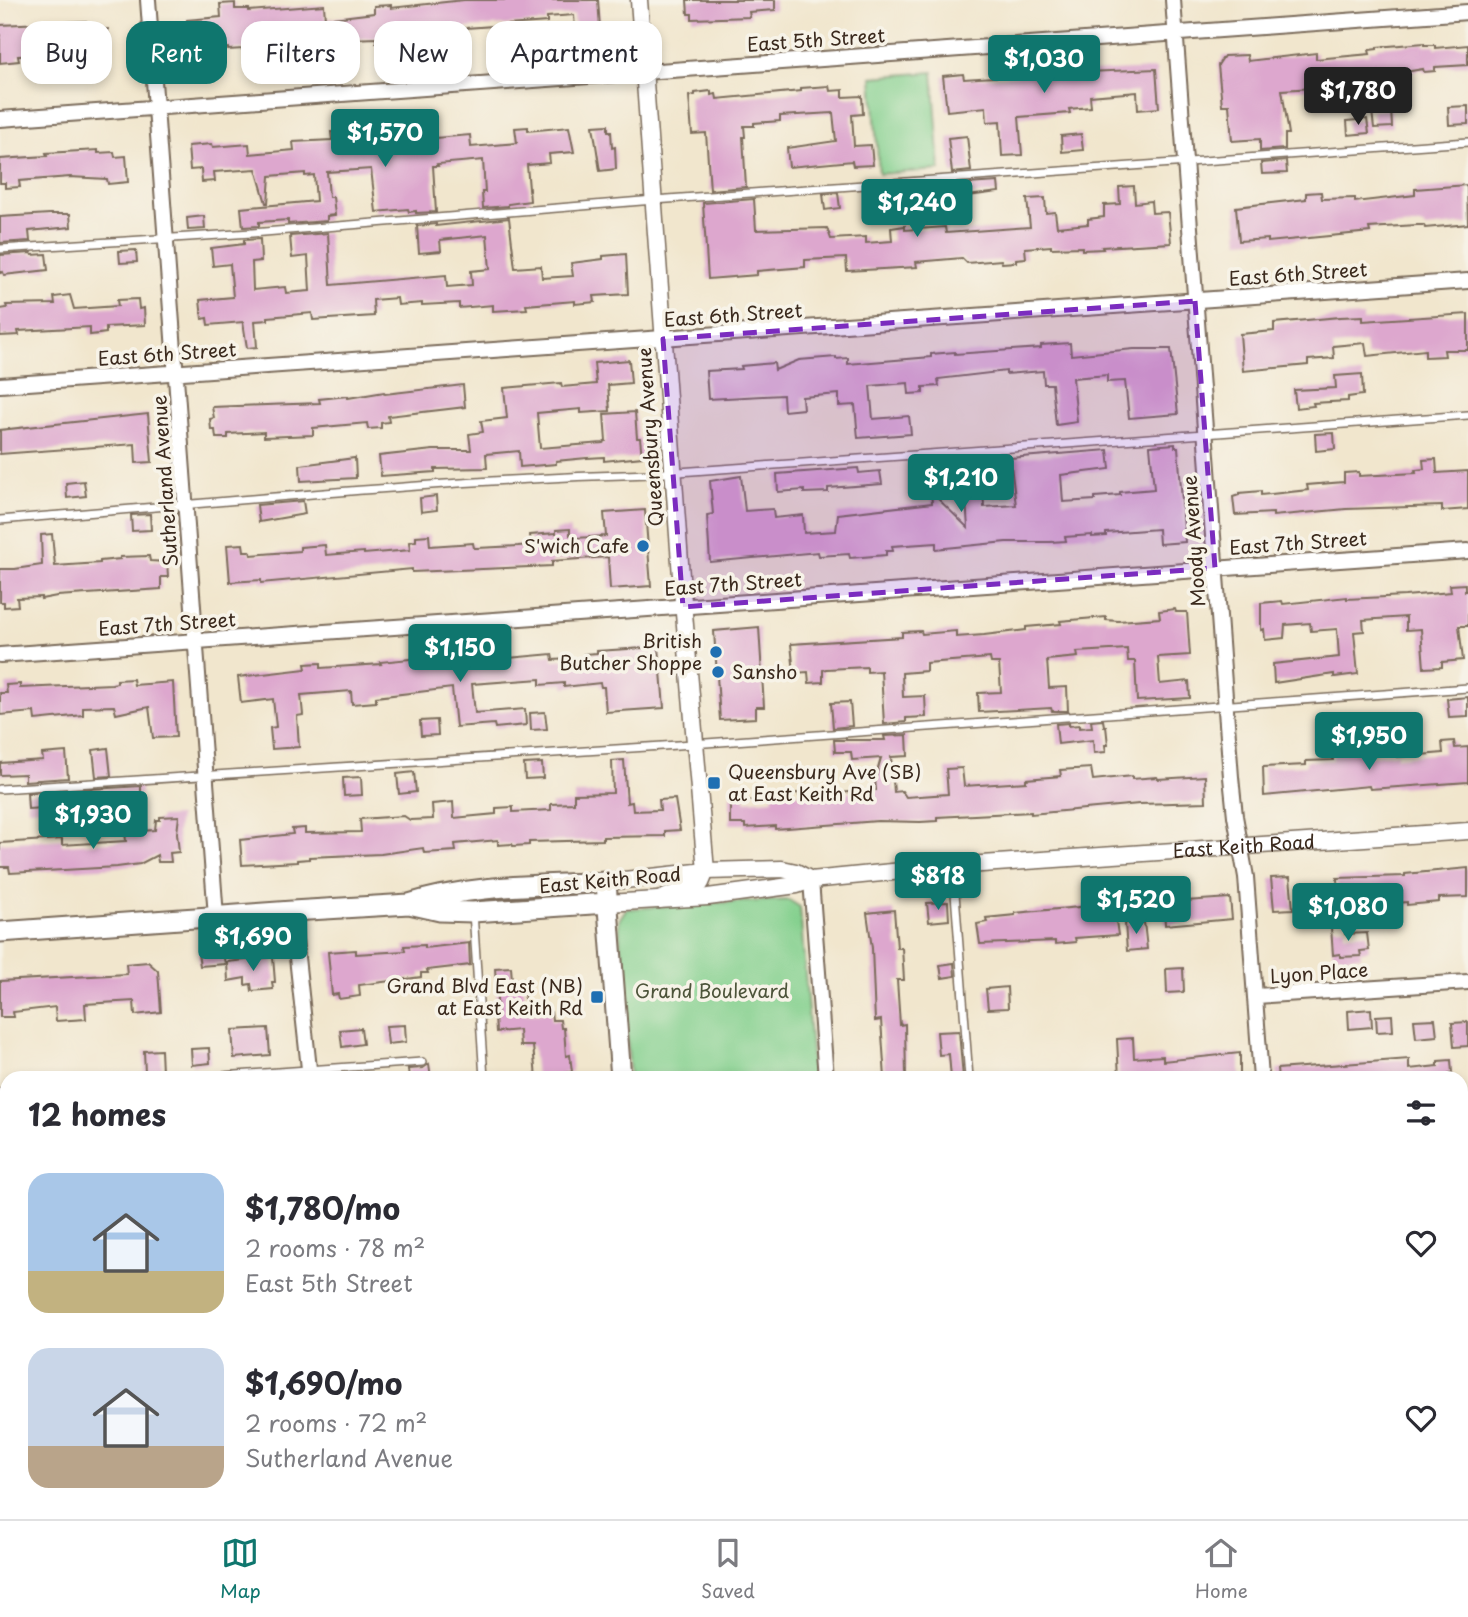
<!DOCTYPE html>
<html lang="en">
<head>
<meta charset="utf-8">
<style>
  body { margin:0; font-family:"Playpen Sans",sans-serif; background:#f2f2f3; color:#2b2b33; height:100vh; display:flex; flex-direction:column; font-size:26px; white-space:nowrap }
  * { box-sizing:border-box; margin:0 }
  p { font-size:23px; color:#7c7c81 }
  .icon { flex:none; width:38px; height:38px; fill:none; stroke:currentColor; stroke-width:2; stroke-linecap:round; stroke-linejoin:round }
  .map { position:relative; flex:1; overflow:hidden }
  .sheet { position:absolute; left:0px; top:1071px; width:1468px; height:448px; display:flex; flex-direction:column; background:#fff; border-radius:21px 21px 0 0; box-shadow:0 4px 10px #0003 }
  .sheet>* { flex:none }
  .top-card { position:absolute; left:21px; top:21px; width:700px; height:63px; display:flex; gap:14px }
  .price { position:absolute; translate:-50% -60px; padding:0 16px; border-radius:7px; background:#0f766e; color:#fff; font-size:23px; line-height:46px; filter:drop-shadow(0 2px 4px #0008) }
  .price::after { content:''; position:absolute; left:50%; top:42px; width:21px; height:16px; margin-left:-10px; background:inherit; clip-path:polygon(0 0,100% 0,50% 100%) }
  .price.active { background:#222; color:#fff }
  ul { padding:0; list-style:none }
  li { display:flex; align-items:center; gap:21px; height:175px; padding:0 28px }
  li span { display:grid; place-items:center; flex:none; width:196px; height:140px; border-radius:21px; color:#555 }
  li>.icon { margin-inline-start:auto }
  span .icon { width:84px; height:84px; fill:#fffc; stroke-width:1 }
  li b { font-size:30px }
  h2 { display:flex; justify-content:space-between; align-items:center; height:84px; padding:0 28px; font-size:30px }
  .tag { padding:0 24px; border-radius:21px; background:#fff; box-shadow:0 4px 10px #0003; font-size:24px; line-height:63px }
  .tag.active { background:#0f766e; color:#fff }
  .menu { display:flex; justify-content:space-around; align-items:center; height:98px; border-top:2px solid #e1e1e2; background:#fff; font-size:19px; color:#7c7c81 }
  .menu a { display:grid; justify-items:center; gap:4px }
  .menu .active { color:#0f766e }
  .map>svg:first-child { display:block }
</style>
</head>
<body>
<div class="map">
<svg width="1468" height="1519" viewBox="0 0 1468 1519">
  <rect width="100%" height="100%" fill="#f7f3e8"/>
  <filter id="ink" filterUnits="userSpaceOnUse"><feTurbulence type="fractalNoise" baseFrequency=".0143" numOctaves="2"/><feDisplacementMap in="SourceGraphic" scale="14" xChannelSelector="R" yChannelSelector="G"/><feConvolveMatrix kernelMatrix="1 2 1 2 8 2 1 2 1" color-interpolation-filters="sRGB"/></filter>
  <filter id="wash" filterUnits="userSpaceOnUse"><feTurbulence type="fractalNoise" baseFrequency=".00686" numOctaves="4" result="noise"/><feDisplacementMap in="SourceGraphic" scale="28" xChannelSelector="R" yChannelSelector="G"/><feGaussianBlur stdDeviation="1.57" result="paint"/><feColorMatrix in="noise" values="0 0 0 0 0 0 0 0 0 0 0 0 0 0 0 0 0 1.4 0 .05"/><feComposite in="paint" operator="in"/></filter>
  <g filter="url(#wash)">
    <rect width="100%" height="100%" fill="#f1e6cd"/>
    <path fill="#84d08e" stroke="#607d56" stroke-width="2" d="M933,72L940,170L879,174L872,77Z
      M789,900L800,907L813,1078H630L619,925V920L626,909L711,903Z
      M661,1512H846L847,1519H662Z"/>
    <g id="blocks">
      <path fill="#dda7ce" d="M464,0H598L600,28L575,30L574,15L547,17V22L466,28V31H454L453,27L392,32L393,42L376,43V38L351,39V41L312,44V47L259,52V48L228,50V48L188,50V47H183L182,32H187V20L221,17L220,4L235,3V9H249V11L324,5L325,19L374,13V6L391,5V8Z
        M687,0H775V10L749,12L750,17L692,19V14H688Z
        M86,21L87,31L108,29L110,56L97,57L96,49L47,52V55L18,56L19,61L0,63V25Z
        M1424,43V45H1435V48L1468,45V65L1435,67V71L1424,72L1423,69L1399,73L1400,90L1384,91V85L1339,88L1338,80L1313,83V88L1282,90L1289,134H1285V149L1260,151V139L1232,141L1229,105H1222L1218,65L1224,56L1247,55L1248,61L1316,53V59L1370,54L1369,50L1377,49V47Z
        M1087,67L1088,72L1156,69L1159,108L1138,110L1137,92L1090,96L1091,107L1069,109L1070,113L1019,117L1022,155L1002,156L1000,121L987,122L986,107L947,111L943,76L963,74L964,79L1024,75V73Z
        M829,86L830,91L843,90V97L862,96L863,114L852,115L854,146L871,145L873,165L853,166L852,161L789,167L787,148L836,141L833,113L780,116V121L754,123V126H744L745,137H743L746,187L710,190L706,133L692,134L689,96L695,95V93L711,91V95L716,94L717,99L801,91V88Z
        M1468,106V124L1449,125L1448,107Z
        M1391,109L1392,127L1374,128L1372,111Z
        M1367,119L1369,133L1348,135L1347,121Z
        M608,125V131H611L612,148L615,147L616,169L600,171L593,126Z
        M528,127V131L569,127L574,152L549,154L550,163L527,165L530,201L508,204V206L483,208L482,192H485L483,160L437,164L438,166H433L436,212L416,213V211L409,212L408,209L376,212L371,169L327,172L329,197H333L335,215L327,216V221L288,224V220L259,222V226L243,227L241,208L316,201L314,175L305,176V173L270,176L268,203H266L256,169L214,172L215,181L202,182L201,169L190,170L188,146L212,144L213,147L249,144L250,154L294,150L293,142L332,140L331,132L359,131L373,138L436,134V138L470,135L471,147L517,143L515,128Z
        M1081,134L1083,150L1062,152L1061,136Z
        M967,136L971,171L952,173L948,138Z
        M98,150V153L114,152L115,157L126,156L128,182L108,184L107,179L70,177L19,181L20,187L5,188V183H0V159L47,156L46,153Z
        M1286,161L1287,173L1262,174L1261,163Z
        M998,182L999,192L952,198L951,185Z
        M1467,185L1468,224L1425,228L1424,225H1417L1369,228L1370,232L1268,242V239L1239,241L1236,207L1306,199V193L1321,192L1322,199L1355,198V202L1415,195V189Z
        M1134,186L1135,203L1151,201L1152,213L1168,212L1171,243L1102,247L1103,249L1082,250V247L1051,248V246L1025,248L1026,258L1016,259V262L1002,263L1001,260L967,263L962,258L916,262L917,267L847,271L846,258L805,260V267L757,271V275L708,279L703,203L754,199L756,230L827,228L831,239L866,237V243L892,241L891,228L905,226V230L945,227L946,233L1030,227L1027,199L1045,198L1046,213L1055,212L1057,227L1088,224V219L1104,217V205L1120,204L1119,187Z
        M838,193L840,208L825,210L823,194Z
        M50,214H70L71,227L29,231L30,241L0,243V217Z
        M204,216L205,229L188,230L187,218Z
        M509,218L515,268L541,266L542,278L573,276L571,263L603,259V256L626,254L628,294L594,296L595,302L575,304V301L526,305L527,309L493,311V305L459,308V303L422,305V303L398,305L397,298L373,300L374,316L313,320L312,313L268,317V320L255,321L257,347L247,348L243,322L208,325L207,318L202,319L200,300L233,297L230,264L213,266L211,248L244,244V240L260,239L261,261L252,262L253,290L285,287L286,293L310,291L308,256L292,258L290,236L328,233L331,285L446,275L447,287L472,285L471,271L490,269L487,235L440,240L441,251L419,253L417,226L436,224V226Z
        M136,250L137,262L120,263L119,251Z
        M31,253L32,255L46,254L48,270L4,275L3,272L0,273V255Z
        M70,295L74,309L118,306L117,300L138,299L139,309L144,308L145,325L106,327V333L90,335V327L18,331L19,335L0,336V309L7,308L6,305L55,304L54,297Z
        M1468,314V350H1444L1445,356L1425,357V350L1367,356L1365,343L1333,346L1334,358L1308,360V365L1243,371L1240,334L1274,331V323L1340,317L1363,316V321Z
        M1070,343L1071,355L1134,349H1171L1178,414L1129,418L1125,381L1107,382V375L1073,378L1077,422L1056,425L1052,384H1044L1043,371L1006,374V371L938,379L939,386L923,387V393L909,394L908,383L870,386L873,419L909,416L911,434L858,438L855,405L839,406V394L802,397L803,409L784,411L783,395L708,399L706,371L742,369L741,366L774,363L775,370L799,360L836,357V359L848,358V364L931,357V354L955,352V354L1041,348V345Z
        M629,360L631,383L608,385L610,411L581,413V409L537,413L540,448L603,443L606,441L604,414L635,412L637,438H640L642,457L604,461V457L587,458L556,461V464L520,467L519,451L486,454L487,468L435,469V472L381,476L379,456L433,450H471L469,434L483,432L481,421L507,418L504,388L561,383L562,387L596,384L594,363Z
        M1362,374L1363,395L1348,397V401L1313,403L1314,406L1296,408L1294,390L1336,388L1335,376Z
        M463,385L465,407L388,416L389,422L381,423V428L368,429L367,423L313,428V435L264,437V432L228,434V438H216L215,430H211L210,419L214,418L212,407L320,403L319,399L348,396V398L384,392L385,394Z
        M148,414L152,462L136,463L135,444L0,454V430Z
        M1334,433L1335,449L1316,451L1315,434Z
        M1175,444V447H1178L1185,542L1159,544L1158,529L1106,533V536L1092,537V535L1065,537L1066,541L1050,542H1006L936,549V543L892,546L893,551H886V555L850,558L849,554L819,556L818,552L710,562L707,515L713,514L710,481L741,476L745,511L773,509L774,518L803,515L804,533L836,531L838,514L932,503L931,492L968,528L964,471L982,470L984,507L1016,505L1010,458L1108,450L1110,469L1061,475L1063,502L1095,500V497L1120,495V492L1154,489L1150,446Z
        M355,458L356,478L301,481L300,465Z
        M1436,459L1437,473L1468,471V509L1442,511V506L1346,509L1273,516V513L1235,515L1233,497L1239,495V493L1261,491V495L1308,490L1307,485L1344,482V473L1359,472V476L1416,473L1415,470L1424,469L1423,460Z
        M858,468L859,473L880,471L882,484L828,488V492L804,493V490L778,492L777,474Z
        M84,481L86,496L67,498L66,483Z
        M436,496L437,510L421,512L420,498Z
        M303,501L305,514L259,522L257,505Z
        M645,510L651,586L610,589L608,557L552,561V566L412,572V569L261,583V580L230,582L227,545L243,544L244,551H250L251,555L300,551V547L325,545L326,555L364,552V554L410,550L409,542L416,541V536L429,535L430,546L473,543L474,548H477L518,546L531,545L530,535L556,533V530L570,529V535H575L576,538L606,536L604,513Z
        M150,514L151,530L132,531L131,515Z
        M52,534L55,566L100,563V561L120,559V557L149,556L150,561L167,562L168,577H161V589L57,596L41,599V597L17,598L18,606L4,607V602H0V569H15L42,565L41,535Z
        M1465,584V591H1468V626H1459L1463,660L1442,662V667L1424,668L1421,629L1406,630V617L1363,620L1364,631L1354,632L1358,674L1334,677V674L1274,683L1273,664L1339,657L1337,629L1311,631L1310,623L1285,625L1284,638L1265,640L1264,629L1261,630V603L1282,601L1283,604L1347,597V599L1405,596L1451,592L1450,585Z
        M1175,609L1176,612H1187L1190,655L1158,657L1160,684L1189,681L1190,698L1137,701L1135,661H1128L1127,649L1077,652L1078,657L1047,660L1049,688L1067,687L1068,711H1052L1051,708L979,712L978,693L1001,692L999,663H991L990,658L926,663V671L902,673L903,697L925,696L926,717L906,718V722L884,724L881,671L867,672V667L826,669L823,670V682L809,683L808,672L794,673L791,644L902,637V632L921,631L922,634L956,631V637L984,635L1026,630V627L1061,624L1060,621L1106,617V620L1118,621L1160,618L1159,611Z
        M759,627L764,707H756V718L720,720L714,631Z
        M659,647L664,708L606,712L604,687H601L600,683L564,687V683L540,685V679L472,684L475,713L525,709L526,725L495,728L494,724L456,727L452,688L376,697V702L352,704L351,691L301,695L303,715L297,716L299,747L272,749L270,728L276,727L273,699L241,703L238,677L306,669L305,664L321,663V668L381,664L380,662L450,655L449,652L476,650V661L552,654L553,660L585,658L584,654L597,653V651Z
        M133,679L134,685L173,682L176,737L153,738L149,707L116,714L114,706L83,707V715L35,720L34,712L0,715V693H7L6,685L20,684V688L112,684L117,683V680Z
        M1468,697V716L1449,717L1447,699Z
        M850,702L852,726L833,728L831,703Z
        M545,712L547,729L531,730L530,713Z
        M437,720L438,735L421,736L420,721Z
        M1103,720L1104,726H1106L1108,745H1105L1106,752L1094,753L1093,740L1058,744L1056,724L1069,723V726L1079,725V728L1092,727L1091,721Z
        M907,735L908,756L891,757L894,792L902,791L906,797L948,794L946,769L962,768L964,786L1026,782V779L1061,776L1060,770L1091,768L1093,780L1132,776V779L1157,777L1158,779L1205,776L1206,802L1139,804L1031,814V812L937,817V821L920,822L878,821L775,829V826L745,828V824H730V795L745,794V801L773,799L772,794L799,793V796L876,790L875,779L881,758L852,760L851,752H835L834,740H885L884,736Z
        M1454,741L1455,748L1468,747V782L1370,789L1369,786L1264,796L1263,767L1306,765V761L1333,760V753L1362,750L1363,757L1397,753V757L1443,753L1442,742Z
        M108,748L111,776L96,777L93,750Z
        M66,752L68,778L25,781V774L0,775V763L43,760L42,754Z
        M624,760L627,803L632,802L633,811L660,810L659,800L675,799L680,830L665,831V836L603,837V840L529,842V845L513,846L512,844L498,845V840L455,844L456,851L424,853L423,848L381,854L309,857V859L297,860V862L242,865L240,840L293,834L292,829L305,828V833L361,832L360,819L404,816L410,820L433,819L432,804L453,802L454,818L496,814V808L513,807V812L551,810V804L574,803V794L613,793L612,761Z
        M542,763L543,778L525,779L524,764Z
        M414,772L416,792L399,794L397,774Z
        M361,777L362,795L344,796L343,778Z
        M141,786V794L111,797V803L77,805L78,810L59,812V807L28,809L27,793Z
        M179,816L177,833L179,852L170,853L171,862H158L157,855L140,864L117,867L10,873L9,867H0V843L62,839V845L126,841L125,832L155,830L156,820H160V817Z
        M1468,868V897L1439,898V902L1407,905V902L1339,908L1337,878L1405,876V874Z
        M1290,877L1293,909L1274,910L1271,878Z
        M1185,886L1186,901L1230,898L1232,919L1165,925L1163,887Z
        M1113,900L1118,935L1075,938L1076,942L1055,944V941L980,944L977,924L987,922L986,918L1015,915V913L1101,905V901Z
        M948,902L949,920L929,922L927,903Z
        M894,910L897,948H902L904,980H897L900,1025L905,1024L906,1078H885L881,1020L875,1021L872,948L867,913Z
        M1144,922L1147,949L1127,951L1125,923Z
        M1331,927H1345V934L1367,933L1369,950L1360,951L1361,956L1340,957V954L1333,955Z
        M469,943L470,965L427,970L428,973H421V977L359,985L360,996L339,999L338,994L332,995L328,952L356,950V954L405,951L404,946L425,945V948Z
        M203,952H223L225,964L200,966L198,953Z
        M273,957L275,982H272L273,989L252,991L251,984L245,985V978L228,981L227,962Z
        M148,962L158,971L161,1012L135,1015L134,1001L85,1004L86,1019L56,1021L55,1007L13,1012L14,1017H0V981L127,974L126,964Z
        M954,963L955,976L942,978L940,965Z
        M511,967L512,980L523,979L526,1014L551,1012L552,1020H560L561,1028H564L566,1056L570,1055L572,1072L562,1073L563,1075L536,1078L533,1046H520L519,1030L496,1032L495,1016H498L495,968Z
        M1183,968L1184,992L1167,993L1166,969Z
        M1007,987L1008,1008L988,1009L986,989Z
        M1371,1009L1372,1027L1349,1029L1348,1011Z
        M1392,1015L1393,1031L1377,1032L1376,1016Z
        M1435,1019L1437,1036L1416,1038L1414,1020Z
        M1468,1022V1046L1454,1047L1452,1023Z
        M405,1025L406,1042L388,1044L386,1026Z
        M268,1028L270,1055L234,1058L232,1030Z
        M361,1028L363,1044L342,1047L340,1030Z
        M959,1031L963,1078H951L949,1054L939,1055L937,1032Z
        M1133,1038L1134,1058L1163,1056V1061L1240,1053V1078H1119L1117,1039Z
        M209,1048L210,1063L192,1065L191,1049Z
        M161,1050L162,1072L145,1073L144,1051Z
        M1409,1059V1069L1438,1066V1061L1451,1060L1452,1073H1449L1450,1078H1278L1277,1069Z
        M429,1064L431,1078H409L408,1069L423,1068Z"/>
    </g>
  </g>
  <g filter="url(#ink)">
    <use href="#blocks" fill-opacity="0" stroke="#7b6c5b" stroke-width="2"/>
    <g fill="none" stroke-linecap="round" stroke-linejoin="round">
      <defs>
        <path id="service" d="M0,249L252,233L654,200L1468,142
          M0,520C217,503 433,480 651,474L1468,415
          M0,789L678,745L1468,688
          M953,867L969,1078
          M473,912L484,1078
          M194,1078L422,1062
          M0,1092H7
          M0,1369H7
          M515,1512L516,1519
          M999,1512V1519"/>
        <path id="minor" d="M148,0L216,917
          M1173,0L1231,777L1235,816L1246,877L1261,1078
          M0,119L1468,12
          M0,385L1468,281
          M0,655L1468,551
          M811,880L826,1078
          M292,911L310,1078
          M1256,996L1468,982
          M1461,1131L1468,1130
          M0,1229H7
          M1461,1412L1468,1411
          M341,1512V1519
          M855,1512L856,1519
          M1292,1512L1293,1519
          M0,1515L42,1512"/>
        <g id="tertiary">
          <path d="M639,0L682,590L706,871L701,883L659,900"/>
          <path d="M606,882L706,871L782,869L796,872L811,880"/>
          <path id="s1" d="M607,903L708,897L797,885L811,880L953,866L1468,831"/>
        </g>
        <path id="secondary" d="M409,904C471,884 541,886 606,882L621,1078
          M0,932L292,911L409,904L440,911L473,912L607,903
          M651,1512V1519"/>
      </defs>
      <use href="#service" stroke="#7b6c5b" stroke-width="10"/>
      <use href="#minor" stroke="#7b6c5b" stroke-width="18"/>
      <use href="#tertiary" stroke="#7b6c5b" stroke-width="19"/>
      <use href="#secondary" stroke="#7b6c5b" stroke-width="23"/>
      <use href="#service" stroke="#fff" stroke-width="7"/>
      <use href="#minor" stroke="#fff" stroke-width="14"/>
      <use href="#tertiary" stroke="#fff" stroke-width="16"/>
      <use href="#secondary" stroke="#fff" stroke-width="19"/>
    </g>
  </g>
  <path fill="#7b2cbf" fill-opacity="0.2" stroke="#7b2cbf" stroke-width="5" stroke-dasharray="14 9" stroke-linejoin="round" d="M1195,301L1215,568L683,607L663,339Z"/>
  <g fill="#1f6fb2" stroke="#f7f3e8" stroke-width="2.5">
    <circle cx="643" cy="546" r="7"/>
    <circle cx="716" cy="652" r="7"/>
    <circle cx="718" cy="672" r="7"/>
    <rect x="707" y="776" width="14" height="14" rx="3.5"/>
    <rect x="590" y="990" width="14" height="14" rx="3.5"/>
  </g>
  <g text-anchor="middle" stroke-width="7" stroke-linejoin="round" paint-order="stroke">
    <g font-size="19" fill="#3b2a1e" stroke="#f7f3e8">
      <text transform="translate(816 40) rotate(-4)" y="7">East 5th Street</text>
      <text transform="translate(1298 274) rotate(-4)" y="7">East 6th Street</text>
      <text transform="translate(733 315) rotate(-4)" y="7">East 6th Street</text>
      <text transform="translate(167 354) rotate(-4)" y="7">East 6th Street</text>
      <text transform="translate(650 437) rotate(-94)" y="7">Queensbury Avenue</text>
      <text transform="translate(165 481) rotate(-94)" y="7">Sutherland Avenue</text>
      <text transform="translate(1194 541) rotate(-94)" y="7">Moody Avenue</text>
      <text transform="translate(1298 543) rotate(-4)" y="7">East 7th Street</text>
      <text transform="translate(733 584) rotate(-4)" y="7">East 7th Street</text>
      <text transform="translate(167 624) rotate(-4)" y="7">East 7th Street</text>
      <text dy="7" stroke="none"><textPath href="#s1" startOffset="640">East Keith Road</textPath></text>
      <text transform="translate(610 880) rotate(-5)" y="7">East Keith Road</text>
      <text transform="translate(1319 973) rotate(-4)" y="7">Lyon Place</text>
    </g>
    <g font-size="19" fill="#3b2a1e" stroke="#f7f3e8" text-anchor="end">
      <text x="629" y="553">S'wich Cafe</text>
      <text x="702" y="648">British<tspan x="702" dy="22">Butcher Shoppe</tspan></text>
      <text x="732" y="679" text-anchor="start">Sansho</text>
      <text x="728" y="779" text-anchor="start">Queensbury Ave (SB)<tspan x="728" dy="22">at East Keith Rd</tspan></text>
      <text x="583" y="993">Grand Blvd East (NB)<tspan x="583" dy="22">at East Keith Rd</tspan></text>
    </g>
    <g font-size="19" fill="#4d543a" stroke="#f7f3e8">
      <text x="712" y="998">Grand Boulevard</text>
    </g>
  </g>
</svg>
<b class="price" style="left:1044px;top:95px">$1,030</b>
<b class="price active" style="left:1358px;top:127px">$1,780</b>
<b class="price" style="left:385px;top:169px">$1,570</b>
<b class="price" style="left:917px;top:239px">$1,240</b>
<b class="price" style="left:961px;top:514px">$1,210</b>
<b class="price" style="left:460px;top:684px">$1,150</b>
<b class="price" style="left:1369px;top:772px">$1,950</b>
<b class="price" style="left:93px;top:851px">$1,930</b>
<b class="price" style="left:938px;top:912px">$818</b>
<b class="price" style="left:1136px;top:936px">$1,520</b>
<b class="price" style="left:1348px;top:943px">$1,080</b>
<b class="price" style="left:253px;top:973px">$1,690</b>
<div class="top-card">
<a class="tag">Buy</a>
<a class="tag active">Rent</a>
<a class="tag">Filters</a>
<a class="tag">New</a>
<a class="tag">Apartment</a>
</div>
<section class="sheet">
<h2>12 homes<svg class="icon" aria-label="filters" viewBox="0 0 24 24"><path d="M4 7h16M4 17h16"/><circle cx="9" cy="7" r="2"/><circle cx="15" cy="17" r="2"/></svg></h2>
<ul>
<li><span style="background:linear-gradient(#a9c7e8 70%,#c2b280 0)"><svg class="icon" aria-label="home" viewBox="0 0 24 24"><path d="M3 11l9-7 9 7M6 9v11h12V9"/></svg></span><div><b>$1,780/mo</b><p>2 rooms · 78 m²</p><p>East 5th Street</p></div><svg class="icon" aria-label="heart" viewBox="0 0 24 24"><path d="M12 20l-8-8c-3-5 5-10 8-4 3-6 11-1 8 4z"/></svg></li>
<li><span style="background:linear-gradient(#c9d6e8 70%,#b9a48a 0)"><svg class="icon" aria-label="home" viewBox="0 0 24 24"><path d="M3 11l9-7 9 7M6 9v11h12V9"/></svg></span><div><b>$1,690/mo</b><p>2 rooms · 72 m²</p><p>Sutherland Avenue</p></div><svg class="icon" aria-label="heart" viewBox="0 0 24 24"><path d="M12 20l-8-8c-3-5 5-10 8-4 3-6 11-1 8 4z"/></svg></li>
</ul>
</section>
</div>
<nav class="menu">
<a class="active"><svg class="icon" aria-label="map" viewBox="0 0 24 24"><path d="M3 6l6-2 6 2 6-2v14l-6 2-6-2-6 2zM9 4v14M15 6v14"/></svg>Map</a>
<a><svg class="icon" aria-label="saved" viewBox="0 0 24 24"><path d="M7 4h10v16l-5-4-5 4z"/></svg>Saved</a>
<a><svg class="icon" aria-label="home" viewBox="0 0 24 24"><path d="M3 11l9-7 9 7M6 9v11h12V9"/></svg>Home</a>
</nav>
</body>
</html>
